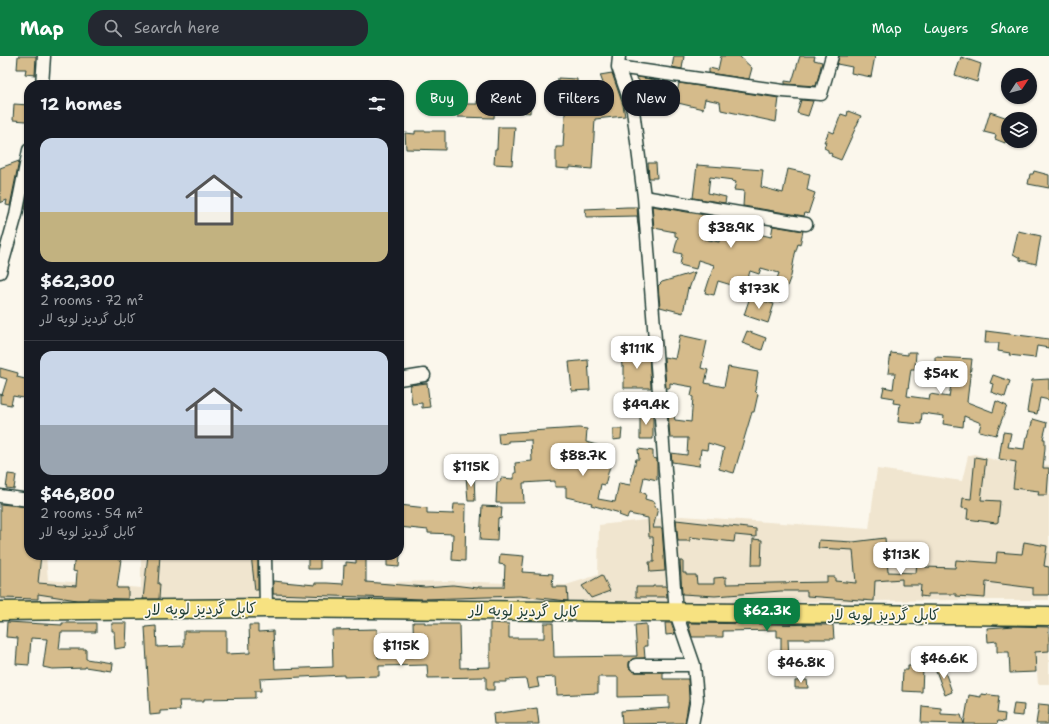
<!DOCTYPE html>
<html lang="en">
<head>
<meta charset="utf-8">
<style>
  body { margin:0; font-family:"Shantell Sans","Playpen Sans Arabic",sans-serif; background:#242831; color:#f1f3f6; height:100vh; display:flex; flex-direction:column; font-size:15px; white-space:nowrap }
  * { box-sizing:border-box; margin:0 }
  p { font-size:13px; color:#9ea1a6 }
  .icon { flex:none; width:22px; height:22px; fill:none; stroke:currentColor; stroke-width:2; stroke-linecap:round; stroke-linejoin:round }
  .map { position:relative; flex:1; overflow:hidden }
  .sheet { position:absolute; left:24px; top:24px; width:380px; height:480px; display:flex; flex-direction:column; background:#171b24; border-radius:16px; box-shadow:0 1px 3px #0004 }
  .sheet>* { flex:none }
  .banner { position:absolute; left:416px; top:24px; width:380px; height:36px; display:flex; gap:8px }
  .needle { width:26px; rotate:54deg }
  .tools { position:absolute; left:1001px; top:12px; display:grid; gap:8px }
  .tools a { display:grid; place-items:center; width:36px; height:36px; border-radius:50%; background:#171b24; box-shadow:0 1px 3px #0004; font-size:20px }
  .price { position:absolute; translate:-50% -34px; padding:0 9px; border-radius:8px; background:#fff; color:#222; font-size:13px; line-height:26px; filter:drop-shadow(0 1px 2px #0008) }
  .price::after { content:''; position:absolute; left:50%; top:24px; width:12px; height:9px; margin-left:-6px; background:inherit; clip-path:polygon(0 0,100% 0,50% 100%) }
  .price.current { background:#0b8043; color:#fff }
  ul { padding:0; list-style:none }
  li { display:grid; align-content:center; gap:8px; height:212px; padding:0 16px }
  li+li { border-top:1px solid #363941 }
  li span { display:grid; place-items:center; height:124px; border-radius:12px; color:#555 }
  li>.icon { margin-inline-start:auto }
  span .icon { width:72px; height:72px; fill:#fffc; stroke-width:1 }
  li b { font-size:17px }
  h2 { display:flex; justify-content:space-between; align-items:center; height:48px; padding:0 16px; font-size:17px }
  .chip { padding:0 14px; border-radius:16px; background:#171b24; box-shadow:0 1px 3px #0004; font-size:14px; line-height:36px }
  .chip.current { background:#0b8043; color:#fff }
  header { display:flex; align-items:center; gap:24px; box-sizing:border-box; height:56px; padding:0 20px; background:#0b8043; color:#fff }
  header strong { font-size:19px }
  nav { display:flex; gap:22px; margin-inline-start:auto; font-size:14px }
  .search { width:280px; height:36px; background:#242831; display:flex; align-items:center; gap:10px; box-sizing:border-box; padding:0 14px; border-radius:16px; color:#9ea1a6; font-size:15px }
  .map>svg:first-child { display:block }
</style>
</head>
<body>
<header>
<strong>Map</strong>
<div class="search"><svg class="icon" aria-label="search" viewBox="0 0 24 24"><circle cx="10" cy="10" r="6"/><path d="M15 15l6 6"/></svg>Search here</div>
<nav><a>Map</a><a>Layers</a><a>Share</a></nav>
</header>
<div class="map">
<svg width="1049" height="668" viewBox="0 0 1049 668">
  <rect width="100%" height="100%" fill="#fbf7ec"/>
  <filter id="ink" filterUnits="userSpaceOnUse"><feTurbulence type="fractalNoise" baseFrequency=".025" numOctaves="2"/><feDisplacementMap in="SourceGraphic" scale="8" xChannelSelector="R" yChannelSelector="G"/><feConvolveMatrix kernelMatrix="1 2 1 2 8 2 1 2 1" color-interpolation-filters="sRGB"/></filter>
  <g filter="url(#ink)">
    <path fill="#f0e5cf" d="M974,398L998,405L1049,409V544H955L720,547L250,548L0,554V473L29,499H46L48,524L141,532V499H266L269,528L449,525L566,529L598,519L599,469L682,460L869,473L877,413L962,425L968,400Z
      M1033,568L1049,569V628H1038Z"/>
    <path fill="#d5bb8b" stroke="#1f3d34" d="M18,0H36L35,19L25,18L26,13H17Z
      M674,0H684L682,13L672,11Z
      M721,0H739L752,12L749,23L709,17V12L718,14Z
      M800,0H815L814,4L822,6L816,30L785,28V25L792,26Z
      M839,0H875L871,21L851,17L852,11L837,8Z
      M961,1L981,8L977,26L955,19Z
      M612,17L623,49L625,60L595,63L592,113L570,111V113L556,112V91H563L566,42L557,41L558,22L577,23V27L585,28L583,51L606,50L605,45L608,44L606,35L600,19Z
      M638,21L655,24L651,50H640L637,35L639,24L637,23Z
      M679,27L779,42L776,66L721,54L720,46L705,43L703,53L678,47V45H675Z
      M523,36H531L530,57L518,56V50L511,49L512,39L523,40Z
      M477,44H495L494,62L458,61L459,48H477Z
      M801,44L813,45L808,60L797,57Z
      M14,48L29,49V57L26,65L13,64Z
      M848,55L861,60L841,104L831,100L832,98L828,96V94L824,92L826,86H824L829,75L834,77L841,58L847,60Z
      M990,56L1008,62V76L1005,87L995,83L996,79L984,76Z
      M498,71H515L512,109L494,108L495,93H497Z
      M415,75H445V94L406,93L405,77L415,78Z
      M19,105L10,150L6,149L7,144L0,147V112Z
      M648,107H656L657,122H649Z
      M697,109L763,114L761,131L783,137L788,113L810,118L807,134L815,137L808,158L805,157L804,160L743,150L744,135L734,134L736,126L732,125L733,124L710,121L708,137L726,141L725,147L693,142Z
      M1034,115L1049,119V132L1028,128L1030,118H1033Z
      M29,132V146L27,154L25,153Z
      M652,150L722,162V163L708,161L704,182V183L719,186L724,162L733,163L731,171L771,181L773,170L803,175L800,189L798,188L795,198L791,220L781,246L770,242L779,217L761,212L759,218L750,215L745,233L718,225L714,239L705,237L714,209L698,204L696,213L680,209L682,198L674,196L678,181L675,180V176L654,172Z
      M627,151H637L639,177L637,160L586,161L585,153Z
      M1018,175L1041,180L1036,208L1020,204V202L1013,198Z
      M695,216L689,233L688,232L683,257L660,251L658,230L662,226Z
      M750,241L774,248L768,267L744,259Z
      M747,275L766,282L762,294L742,287Z
      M986,275L1049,283V292L1037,290L1035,302L1009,299L1010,297L998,295L999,287H985Z
      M680,279L707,285L701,312L708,314L705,327L724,331L728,311L758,316L755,335L758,338L754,356H752L734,417L719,413L724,392L708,387L707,394L701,393L699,410L672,406L671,397L687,399L688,382H670L668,357H673L675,364L691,366L693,341L691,340L693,331L670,327V332H666L664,301L675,303Z
      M645,296L649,298L651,332H624V311H622L621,298Z
      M908,296H916L915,313H911L907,340L929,343L930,338L949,341L953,316H943V311L935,310V301L972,303L967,346L993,356L996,345L1007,350L996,379L979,375L981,367L964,360L963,371L943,368L944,360L922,357L921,368L898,366L900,348L893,347L894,342L882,340L884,331L893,333L895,317H888L891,297L908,299Z
      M588,304L590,334L572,335L569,306Z
      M0,312L18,317L17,321L29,324V343L13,340L11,349L0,347V338L2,339L7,323L0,321Z
      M993,319L1010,325L1005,341L991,336L993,328L990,327Z
      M1049,323V344L1040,342L1037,358L1027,356L1032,324Z
      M427,327L430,351L422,352V347L412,348L410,329Z
      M640,358H653V383H640Z
      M1033,363L1047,367L1043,383H1045V392L1043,412H1049L1047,439H1038L1039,435L1013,432L1016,406L999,403L1003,376L1011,377L1008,391L1024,393L1026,381H1028Z
      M579,372L587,373L586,386L614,394L605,429L601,428L598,443L615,446L619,427L630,429L636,403H639L638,393L653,395V402L657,403V424L644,421L641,436L646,438L645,443L655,446L654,451L658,452L653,472H662L665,515L650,516L649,506H654L653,481H649L648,462L629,458L627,462L619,459L620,457L591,449L592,447L566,441V431H555V425L523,427L524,447H496L497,426H500L501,422L514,423V417H516L515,407L532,405L531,384L508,385V387L499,388L498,377Z
      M613,373H622L621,383L613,384Z
      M975,401L986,403L981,444L1000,445L998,466L996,467L967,463L968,453L962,452L963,442L971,443Z
      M8,418L16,419L14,433L6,432Z
      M466,419H474L475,445H468Z
      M0,448L29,451V499H41L38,527L76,530L77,516L73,515L75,499H94L121,503L117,532H128V543L88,542V544H77L38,538V543L0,542Z
      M454,448H466L465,505L452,504L453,478L428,477V474L399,471V449L427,452V457L453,458Z
      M482,450L502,451L501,463L498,462L497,485L480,484Z
      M676,464L756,473V481L735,479L734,486L690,481V485H678Z
      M885,482L888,516L916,517L917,505H925V511L955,512L956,504L996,507L997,496L1022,498L1024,486L1047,490L1044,510L1049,511V539H1033V532L986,526L985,542L956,540V538H928V541L920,540L921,529H902V523L875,525L874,545L807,540V535H781L715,540L682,538L680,505H683V517H686V519H696L697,528H714V522L726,521V528L827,526V521H835V525L856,527L853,494L818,492L819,484L853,486Z
      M753,483L762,484L761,509H752Z
      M500,498L524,500L522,516L553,518L552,531H567L568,545L519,540L423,543L273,538V525L315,529V527H327L343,528L344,509L346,510V506L356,507V499H366V526L425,531L453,529L478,532V531H504L505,509L499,508Z
      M148,499H160L158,528H160L159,543H143Z
      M251,499H258V534H255Z
      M308,499H320V513H308Z
      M387,499H400L399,511L387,510Z
      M602,519L610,535L591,542L582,530Z
      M653,530H666L667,541H636V531H653Z
      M7,566L62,569V567H96V576H61L59,593H86V603L112,607L111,615L85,611V612L52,613L43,611L47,583L31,582L29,609L16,608L18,582L6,581Z
      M413,566H425V568H459L460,612L490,611V567L509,568V582H544V567H553L554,601L637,600L635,569L646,568L647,590H644L645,602L632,603L629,606V612L636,616H663V623H688L689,643L685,667L622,668L621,655L669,652V640L618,641V621H598V637L557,639L556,621L537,622L539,631L528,633L526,623L506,624V626H494V634H486V621L428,622L427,609L379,610V620L344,621V619L260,623L261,635H255V642L204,643V645H179L180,654L160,655V658L150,659L145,571L156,570L157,591L184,590V575H226V598L250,597L249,569H258V576L273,575L275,613L333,611L332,574L377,573L378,602L414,601Z
      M111,567H127L126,591L115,593L114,575H111Z
      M665,567H671L675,578L666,579Z
      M688,567L833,569L834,583H788L789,604H781V581H777V574L723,575V581H692Z
      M1014,570L1049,571V595L1035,596L1036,616L1010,617L1009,596H997V585L988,586L987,572Z
      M908,610H917V613H923L922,636L902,635L903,614H908Z
      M943,610L952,636L945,639L935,612Z
      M807,624L808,632H795V625Z
      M981,638L999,640L997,657L1005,658L1004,666L998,665L997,668H964L969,639L981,641Z
      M1014,648L1024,649L1023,660L1012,659Z
      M1039,648L1049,649L1048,668H1036Z
      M922,650L941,652V658L961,659L964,668L921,667Z
      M537,652L539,668H494L493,658Z"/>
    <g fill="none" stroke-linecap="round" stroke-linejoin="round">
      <defs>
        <path id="minor" d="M619,0L618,11L633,54L644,141L676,557L694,609L697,643L692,668
          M618,11L783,35L821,38L832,0
          M42,29L44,0
          M644,141L806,168
          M0,216L16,159L29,94
          M399,323L424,319
          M0,440L29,444
          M265,499L266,552
          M636,609H694"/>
        <path id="highway" d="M0,555L266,552L1049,560"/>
      </defs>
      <use href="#minor" stroke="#1f3d34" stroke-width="15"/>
      <use href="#highway" stroke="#1f3d34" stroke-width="21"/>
      <use href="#minor" stroke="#fbf7ec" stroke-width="12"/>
      <use href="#highway" stroke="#f7e281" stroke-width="18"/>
    </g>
  </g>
  <g text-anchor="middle" stroke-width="3.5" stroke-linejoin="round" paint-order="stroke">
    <g font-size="15" fill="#1f3d34" stroke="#fbf7ec">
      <text transform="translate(201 553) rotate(-1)" y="5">کابل گردیز لویه لار</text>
      <text transform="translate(524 555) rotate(1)" y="5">کابل گردیز لویه لار</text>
      <text x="884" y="564">کابل گردیز لویه لار</text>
    </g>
  </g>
</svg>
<div class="tools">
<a><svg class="needle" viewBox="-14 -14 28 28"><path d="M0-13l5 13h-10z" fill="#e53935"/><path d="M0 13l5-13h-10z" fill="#9ea1a6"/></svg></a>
<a><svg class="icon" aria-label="layers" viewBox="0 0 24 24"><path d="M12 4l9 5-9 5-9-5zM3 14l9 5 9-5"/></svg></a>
</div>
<b class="price" style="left:731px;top:193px">$38.9K</b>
<b class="price" style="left:759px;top:254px">$173K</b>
<b class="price" style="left:637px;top:314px">$111K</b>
<b class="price" style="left:941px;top:339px">$54K</b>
<b class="price" style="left:646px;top:370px">$49.4K</b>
<b class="price" style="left:583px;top:421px">$88.7K</b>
<b class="price" style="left:471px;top:432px">$115K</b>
<b class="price" style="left:901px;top:520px">$113K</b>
<b class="price current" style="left:767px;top:576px">$62.3K</b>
<b class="price" style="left:401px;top:611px">$115K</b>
<b class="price" style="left:944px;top:624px">$46.6K</b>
<b class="price" style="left:801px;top:628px">$46.8K</b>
<div class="banner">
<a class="chip current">Buy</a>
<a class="chip">Rent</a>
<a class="chip">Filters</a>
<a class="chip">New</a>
</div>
<section class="sheet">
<h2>12 homes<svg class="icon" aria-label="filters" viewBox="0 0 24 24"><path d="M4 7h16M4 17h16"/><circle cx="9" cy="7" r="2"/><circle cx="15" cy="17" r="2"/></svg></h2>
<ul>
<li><span style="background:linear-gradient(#c9d6e8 60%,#c2b280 0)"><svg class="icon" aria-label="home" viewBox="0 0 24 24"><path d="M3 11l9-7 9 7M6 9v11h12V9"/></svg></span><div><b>$62,300</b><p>2 rooms · 72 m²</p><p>کابل گردیز لویه لار</p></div></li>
<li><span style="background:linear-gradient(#c9d6e8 60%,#9aa5b1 0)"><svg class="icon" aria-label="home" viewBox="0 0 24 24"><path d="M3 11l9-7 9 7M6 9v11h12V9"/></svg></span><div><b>$46,800</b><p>2 rooms · 54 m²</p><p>کابل گردیز لویه لار</p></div></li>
</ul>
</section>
</div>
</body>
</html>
